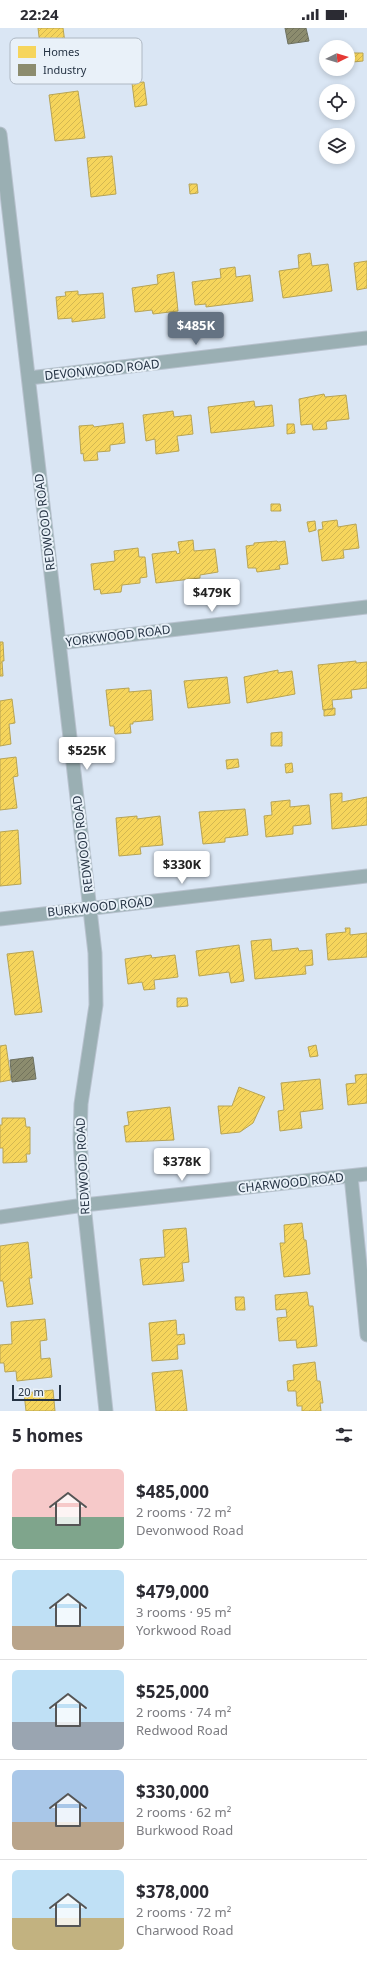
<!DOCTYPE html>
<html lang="en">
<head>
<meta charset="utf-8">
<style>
  body { margin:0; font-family:"Noto Sans",sans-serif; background:#f7f7f7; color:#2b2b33; height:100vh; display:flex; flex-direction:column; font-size:15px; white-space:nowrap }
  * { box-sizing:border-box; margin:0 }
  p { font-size:13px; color:#7c7c81 }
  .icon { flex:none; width:22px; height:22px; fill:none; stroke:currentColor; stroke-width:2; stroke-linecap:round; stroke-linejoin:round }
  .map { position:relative; height:1383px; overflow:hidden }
  .panel { display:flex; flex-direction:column; background:#fff; flex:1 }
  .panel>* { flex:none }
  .needle { width:26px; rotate:85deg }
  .controls { position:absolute; left:319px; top:12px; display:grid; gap:8px }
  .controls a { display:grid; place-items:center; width:36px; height:36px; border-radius:50%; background:#fff; box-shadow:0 2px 6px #0003; font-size:20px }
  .scale { position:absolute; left:12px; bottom:10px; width:49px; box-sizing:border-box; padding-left:4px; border:2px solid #253344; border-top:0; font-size:11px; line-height:14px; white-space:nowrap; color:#253344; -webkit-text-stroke:3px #e9f1f9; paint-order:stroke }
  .price { position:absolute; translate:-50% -34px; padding:0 9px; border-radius:4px; background:#fff; color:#222; font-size:13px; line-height:26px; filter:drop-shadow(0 1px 2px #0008) }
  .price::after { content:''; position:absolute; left:50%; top:24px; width:12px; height:9px; margin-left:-6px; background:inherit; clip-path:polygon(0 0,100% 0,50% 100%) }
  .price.active { background:#647282; color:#fff }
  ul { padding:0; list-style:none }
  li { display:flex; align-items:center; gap:12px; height:100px; padding:0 12px }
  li+li { border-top:1px solid #e1e1e2 }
  li span { display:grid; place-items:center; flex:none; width:112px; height:80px; border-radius:6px; color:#555 }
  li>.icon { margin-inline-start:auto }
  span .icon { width:48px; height:48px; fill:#fffc; stroke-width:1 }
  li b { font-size:17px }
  h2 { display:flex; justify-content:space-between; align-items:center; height:48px; padding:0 12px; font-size:17px }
  .status { display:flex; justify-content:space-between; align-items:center; height:28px; padding:0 20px; background:#fff; direction:ltr }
  .status svg { height:11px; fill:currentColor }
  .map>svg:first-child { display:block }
</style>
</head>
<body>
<div class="status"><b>22:24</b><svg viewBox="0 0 49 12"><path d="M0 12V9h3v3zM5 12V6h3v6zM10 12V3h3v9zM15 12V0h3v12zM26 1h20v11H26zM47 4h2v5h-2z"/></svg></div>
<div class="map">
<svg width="367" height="1383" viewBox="0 0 367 1383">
  <defs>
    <pattern id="homes-hatch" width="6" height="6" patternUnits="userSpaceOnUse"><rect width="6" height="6" fill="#f6d55c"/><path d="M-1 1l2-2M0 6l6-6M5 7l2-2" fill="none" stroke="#d3b751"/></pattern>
    <pattern id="industry-hatch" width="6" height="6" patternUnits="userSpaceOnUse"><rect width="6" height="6" fill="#8c8c6e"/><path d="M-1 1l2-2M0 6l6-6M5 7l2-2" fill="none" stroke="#72735c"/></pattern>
  </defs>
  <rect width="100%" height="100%" fill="#dae6f4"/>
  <path fill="url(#homes-hatch)" stroke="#b7a455" d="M38,0H63L65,15L40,17Z
    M353,25H363V33L353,34Z
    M144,54L147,77L135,79L132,55Z
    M78,63L85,110L55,113L49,67Z
    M112,128L116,166L91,169L87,130Z
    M189,156H197L198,165L190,166Z
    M310,225L312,238L328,236L332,263L283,270L279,243L299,240L298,227Z
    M367,233V260L357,262L354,235Z
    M235,239L236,249L250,247L253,273L206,279V276L195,277L192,254L221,250L220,241Z
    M174,244L178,283L153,286L152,282L135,284L132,260L158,256L157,247Z
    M78,263V267L103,265L105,290L72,294V290L58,291L56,269L66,268L65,264Z
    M324,366L325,369L346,367L349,391L328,393L326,394L327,401L313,402L312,396L301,397L299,371Z
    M254,373L255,379L272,377L274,398L211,405L208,379Z
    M173,383L174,389L191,387L193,406L177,408L179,423L156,426L155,411L146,413L143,387Z
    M123,395L125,415L110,417V423L97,424L98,432L84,433L83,425L81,426L79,398L93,397L94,399Z
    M287,396H294L295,405L287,406Z
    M271,476H280L281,483H271Z
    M337,492L338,499L356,496L359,520L343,522L344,530L322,533L318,502L323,501L322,494Z
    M315,493L316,502L309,504L307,494Z
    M193,512L194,523L215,521L218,544L200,547V550L156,555L152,526L176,523L177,526L180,525L178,514Z
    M277,513L278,514L285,513L288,536L279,537L280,541L257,544L256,540H248L246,518L254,517V515Z
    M138,520L139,529H145L147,549L140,550V555L122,557L121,564L101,566L100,561L94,562L91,536L115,533L114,523Z
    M0,614H3L4,633H2L3,648H0Z
    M356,633V635L367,634V660L351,662L352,670L332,672L333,681L323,682L318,637Z
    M278,642V645L292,643L295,666L247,675L244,649Z
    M227,649L230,675L188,680L184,653Z
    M129,660V664L151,662L153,692L133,694V696H130L131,705L115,706L114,698H110L106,662Z
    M12,671L15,695L9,696L11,716L0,718V673Z
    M335,680V687L324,688V682Z
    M282,704V718H271V705Z
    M16,729L18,748L13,749L17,780L0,782V731Z
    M238,731L239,739L227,741L226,732Z
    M292,735L293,744L286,745L285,736Z
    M342,765V774L367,769V797L332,801L330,766Z
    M290,772V779L309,777L311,796L293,798V806L266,809L264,788L272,787L271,774Z
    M245,781L248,807L225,810V814L203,816L199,784Z
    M137,788V791L160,788L163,817L140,819L141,826L119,828L116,790Z
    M18,802L21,856L0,858V804Z
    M345,900H350V907L367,905V929L328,932L326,906L346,904Z
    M271,911L272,923L298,920L299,923L312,922L313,937L305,938L306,946L255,951L251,913Z
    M239,917L244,953L231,955L229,944L199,948L196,923Z
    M33,923L42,984L15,987L7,926Z
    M151,927L152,930L175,927L178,949L154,952L155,961L144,962L142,954L128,956L125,931Z
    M177,970H187L188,978L177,979Z
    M6,1017L11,1052L0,1054V1018Z
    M316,1017L318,1028L310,1029L308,1019Z
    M367,1046V1075L348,1077L346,1056L356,1055L355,1047Z
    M320,1051L323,1081L300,1084L302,1100L280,1103L278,1083L284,1082L281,1055Z
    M239,1059L265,1069L253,1095L240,1104L221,1106L218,1078H232Z
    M170,1079L174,1112L126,1114L124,1098L129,1097L127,1084Z
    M2,1090H25L26,1099H30V1126H26L27,1134L3,1135V1120H0V1097H2Z
    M302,1195L304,1212H306L310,1246L284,1249L280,1215H285L284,1197Z
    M186,1200L189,1234L182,1235L184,1253L143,1257L140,1231L165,1229L163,1202Z
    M28,1214L32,1250H29L33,1276L7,1279L3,1253H0V1218Z
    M307,1264L309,1278H313L317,1318L297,1320L296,1312L279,1313L277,1290L287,1289L286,1281L276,1282L275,1267Z
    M235,1269H244L245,1282H236Z
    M45,1291L47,1312L40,1313L41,1331L50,1330L52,1349L17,1353L16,1343L5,1344L4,1335H0V1317L12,1316L11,1294Z
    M176,1292L177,1307L184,1306L185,1316L177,1317L178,1331L152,1333L149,1295Z
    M315,1334L317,1353H320L323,1375H320L321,1383H302V1378H297L296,1363H288L287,1353L294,1352L293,1337Z
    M182,1342L187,1383H156L152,1345Z
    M53,1362L55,1383H26L24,1365Z"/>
  <path fill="url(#industry-hatch)" stroke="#6d7161" d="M285,0H306L309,13L288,16Z
    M33,1029L36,1051L12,1054L10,1032Z"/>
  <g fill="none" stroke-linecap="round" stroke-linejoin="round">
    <defs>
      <path id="street" d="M0,106L95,925L96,977L81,1076L80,1111L84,1177L106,1383
        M29,350L367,310
        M59,615L367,579
        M0,891L367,848
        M351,1148L367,1307
        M0,1189L84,1177L367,1146"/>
    </defs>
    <use href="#street" stroke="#b8c2ce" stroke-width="15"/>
    <use href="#street" stroke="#9aafb3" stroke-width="13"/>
  </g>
  <g text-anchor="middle" stroke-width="4" stroke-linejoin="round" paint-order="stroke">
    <g font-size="12" fill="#253344" stroke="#e9f1f9">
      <text transform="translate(102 342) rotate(-6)" y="4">DEVONWOOD ROAD</text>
      <text transform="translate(45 494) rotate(-97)" y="4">REDWOOD ROAD</text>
      <text transform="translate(118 608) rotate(-7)" y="4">YORKWOOD ROAD</text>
      <text transform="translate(83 816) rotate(-97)" y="4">REDWOOD ROAD</text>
      <text transform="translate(100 879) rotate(-6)" y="4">BURKWOOD ROAD</text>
      <text transform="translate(83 1138) rotate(-93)" y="4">REDWOOD ROAD</text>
      <text transform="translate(291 1155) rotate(-6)" y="4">CHARWOOD ROAD</text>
    </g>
  </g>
  <rect x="10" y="10" width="132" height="46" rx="6" fill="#e9f1f9" stroke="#aeb8c3" stroke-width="1"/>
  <rect x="18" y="18" width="18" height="12" fill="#f6d55c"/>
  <rect x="18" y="36" width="18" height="12" fill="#8c8c6e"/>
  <g font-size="11" fill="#253344">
    <text x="43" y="28">Homes</text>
    <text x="43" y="46">Industry</text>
  </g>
</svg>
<div class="controls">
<a><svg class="needle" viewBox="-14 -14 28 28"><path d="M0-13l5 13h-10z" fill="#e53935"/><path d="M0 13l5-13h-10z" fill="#7c7c81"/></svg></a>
<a><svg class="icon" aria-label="locate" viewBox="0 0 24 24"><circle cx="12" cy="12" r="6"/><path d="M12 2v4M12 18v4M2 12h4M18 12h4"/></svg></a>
<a><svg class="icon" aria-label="layers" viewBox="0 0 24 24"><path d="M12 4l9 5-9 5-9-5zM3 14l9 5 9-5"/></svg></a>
</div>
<div class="scale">20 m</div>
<b class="price active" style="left:196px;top:318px">$485K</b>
<b class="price" style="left:212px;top:585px">$479K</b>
<b class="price" style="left:87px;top:743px">$525K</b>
<b class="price" style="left:182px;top:857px">$330K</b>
<b class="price" style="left:182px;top:1154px">$378K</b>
</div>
<section class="panel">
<h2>5 homes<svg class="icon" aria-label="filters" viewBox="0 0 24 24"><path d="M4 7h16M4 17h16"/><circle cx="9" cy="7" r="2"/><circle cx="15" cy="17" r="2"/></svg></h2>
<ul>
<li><span style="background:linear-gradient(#f6c9c9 60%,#7fa58c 0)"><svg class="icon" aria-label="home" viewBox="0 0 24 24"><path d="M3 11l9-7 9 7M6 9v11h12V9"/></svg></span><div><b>$485,000</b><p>2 rooms · 72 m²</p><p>Devonwood Road</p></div></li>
<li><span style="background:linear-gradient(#bfe0f5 70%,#b9a48a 0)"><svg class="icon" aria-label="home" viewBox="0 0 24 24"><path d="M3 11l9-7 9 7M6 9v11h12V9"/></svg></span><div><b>$479,000</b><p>3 rooms · 95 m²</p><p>Yorkwood Road</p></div></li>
<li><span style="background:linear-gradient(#bfe0f5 65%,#9aa5b1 0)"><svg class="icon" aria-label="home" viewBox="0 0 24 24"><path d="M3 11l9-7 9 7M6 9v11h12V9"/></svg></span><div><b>$525,000</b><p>2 rooms · 74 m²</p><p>Redwood Road</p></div></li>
<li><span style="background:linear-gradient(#a9c7e8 65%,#b9a48a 0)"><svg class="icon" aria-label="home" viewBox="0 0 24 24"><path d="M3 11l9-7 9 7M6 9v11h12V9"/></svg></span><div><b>$330,000</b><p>2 rooms · 62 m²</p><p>Burkwood Road</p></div></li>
<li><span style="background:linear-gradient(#bfe0f5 60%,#c2b280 0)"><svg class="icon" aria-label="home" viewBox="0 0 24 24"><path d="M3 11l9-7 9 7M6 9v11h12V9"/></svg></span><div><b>$378,000</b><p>2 rooms · 72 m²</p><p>Charwood Road</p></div></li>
</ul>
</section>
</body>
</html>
